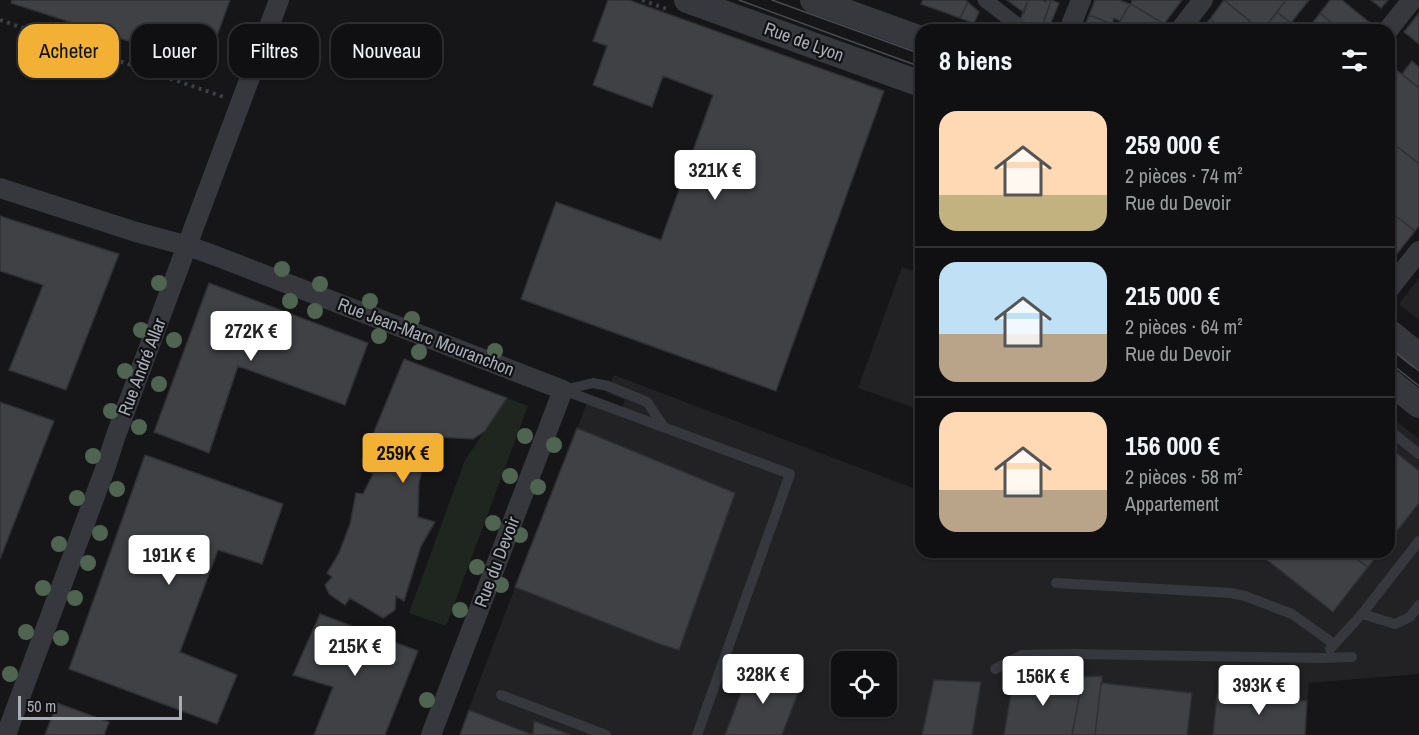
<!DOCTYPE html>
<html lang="fr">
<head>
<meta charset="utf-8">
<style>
  body { margin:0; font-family:"Archivo Narrow",sans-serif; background:#19191b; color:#f1f3f6; height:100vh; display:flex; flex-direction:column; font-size:22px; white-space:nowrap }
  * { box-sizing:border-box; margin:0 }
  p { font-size:20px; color:#9c9d9f }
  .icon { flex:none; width:33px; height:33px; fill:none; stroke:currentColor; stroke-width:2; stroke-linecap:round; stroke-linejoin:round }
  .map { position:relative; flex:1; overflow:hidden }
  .details { position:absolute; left:915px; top:24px; width:480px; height:534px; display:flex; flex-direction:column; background:#101012; border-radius:18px; box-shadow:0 2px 4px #0004,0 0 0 2px #303032 }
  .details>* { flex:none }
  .guide { position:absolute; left:18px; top:24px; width:570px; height:54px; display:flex; gap:12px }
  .fabs { position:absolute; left:831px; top:651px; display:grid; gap:12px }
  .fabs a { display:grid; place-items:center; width:66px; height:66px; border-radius:12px; background:#101012; box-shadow:0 2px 4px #0004,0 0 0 2px #303032; font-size:30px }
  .scale { position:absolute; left:18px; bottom:15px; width:164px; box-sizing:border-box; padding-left:6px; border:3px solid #a8adb8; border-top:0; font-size:16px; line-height:21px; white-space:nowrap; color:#a8adb8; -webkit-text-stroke:4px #111113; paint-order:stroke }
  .price { position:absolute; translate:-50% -51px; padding:0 14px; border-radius:6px; background:#fff; color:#222; font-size:20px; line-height:39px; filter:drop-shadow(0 2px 3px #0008) }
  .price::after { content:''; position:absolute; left:50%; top:36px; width:18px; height:14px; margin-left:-9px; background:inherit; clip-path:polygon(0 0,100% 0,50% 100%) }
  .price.current { background:#f2b134; color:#111 }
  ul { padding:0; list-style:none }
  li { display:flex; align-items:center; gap:18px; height:150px; padding:0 24px }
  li+li { border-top:2px solid #303032 }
  li span { display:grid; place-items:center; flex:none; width:168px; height:120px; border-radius:18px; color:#555 }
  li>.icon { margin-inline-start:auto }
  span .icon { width:72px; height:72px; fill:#fffc; stroke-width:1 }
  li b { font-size:26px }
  h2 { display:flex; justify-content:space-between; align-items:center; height:72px; padding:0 24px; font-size:26px }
  .chip { padding:0 21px; border-radius:18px; background:#101012; box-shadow:0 2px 4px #0004,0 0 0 2px #303032; font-size:21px; line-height:54px }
  .chip.current { background:#f2b134; color:#111 }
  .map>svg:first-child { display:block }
</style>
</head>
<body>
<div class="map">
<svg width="1419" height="735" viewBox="0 0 1419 735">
  <rect width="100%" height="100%" fill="#161618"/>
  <path fill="#222225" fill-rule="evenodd" d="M902,267L921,273V410L858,388Z
    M1419,278V320L1399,304Z
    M614,375L921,491V552H1389V416L1419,439V672L1418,674L1309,683L1305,735H459L515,587L587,403L621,411L625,400L606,393ZM842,662H886V706H842Z"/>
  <path fill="#1e261f" d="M507,398L528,406L446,626L409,613L465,460Z"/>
  <path fill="#404145" stroke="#303034" stroke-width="1.5" d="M12,0H230L206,66L11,3Z
    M608,0H629L884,91L776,391L521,299L556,202L661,240L713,95L663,76L652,107L593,85L607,46L593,41Z
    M923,0H965L968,2L960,18L921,4Z
    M1007,0H1028L1024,13L1023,12Z
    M1028,0H1042L1046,2V0H1051L1041,30H1037L1020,20Z
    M1051,0L1059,3L1048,30H1046L1042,28Z
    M1095,0H1119L1130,4L1120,21L1114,18L1112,24L1089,15Z
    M1132,0H1182L1164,24L1131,4Z
    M1224,0L1259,29L1258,30H1224L1210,19Z
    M1224,0H1286L1263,30H1261Z
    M1286,0H1309L1291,23L1277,12Z
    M1330,0H1342L1370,23L1365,30H1340L1320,13Z
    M1371,0H1388L1381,8Z
    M968,2L979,12L975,21L973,23L960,18Z
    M1130,4H1131L1164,24L1159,30H1115Z
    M1277,12L1291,23L1300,30H1263Z
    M1320,13L1340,30H1307Z
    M1419,13V44L1404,32Z
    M1089,15L1112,24L1118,26L1115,30H1083Z
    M1210,19L1224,30H1201Z
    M1412,61L1419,67V88L1402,74Z
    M1389,64L1419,88V164L1389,140Z
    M1389,140L1419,164V226L1415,231L1389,211Z
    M1389,211L1415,231L1389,264Z
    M0,216L119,254L66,390L9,370L43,285L0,271Z
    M209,283L368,343L345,405L238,366L209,453L154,432Z
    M404,359L507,398L485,431L473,439L437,437L429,445L419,482L418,517L435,522L421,546L404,601L396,596L395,610L383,618L350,598L345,605L329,594L325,585L332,577L327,573L339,553L350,524L356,493L363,494L373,474L364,469L362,461Z
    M0,402L54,421L0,559Z
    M577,428L735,493L679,650L657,643L515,587Z
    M1394,451L1419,471V503L1389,541V457Z
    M145,455L283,504L262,564L218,550L180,652L237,675L217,724L69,669Z
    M1257,552H1347L1368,567L1333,612Z
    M1347,552H1380L1368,567Z
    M320,614L418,651L385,735H314L333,687L293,675Z
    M751,666L801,685L782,735H725Z
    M1102,676V684L1101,683L1095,735H1072L1083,677Z
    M1083,677L1072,735H1004L1013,681Z
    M934,680L981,682L972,735H922Z
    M1101,683L1192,693L1187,735H1095Z
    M1217,694L1307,701L1305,735H1213Z
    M57,703L109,722L104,735H45Z
    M469,710L533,735H460Z
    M534,721L571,735H533Z"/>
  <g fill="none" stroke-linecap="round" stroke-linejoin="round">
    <path stroke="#3d3f44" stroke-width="4" stroke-dasharray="3 4.5" stroke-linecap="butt" d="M642,0L667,9
      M0,20L224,97"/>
    <path stroke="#37383d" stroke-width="10" d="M563,390L790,474L697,735
      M563,390L593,383L608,386L647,402L664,427
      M1389,430L1419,454
      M1056,583L1231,593L1245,596L1292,614L1334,644
      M1362,614L1395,624L1410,617L1419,605
      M1330,649L1362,614L1419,541
      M995,669L1022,655L1074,654L1322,658L1352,657
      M501,695L606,735"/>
    <path stroke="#37383d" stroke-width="15" d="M985,0L1024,30"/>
    <path stroke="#37383d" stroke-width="20" d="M1069,30L1081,0
      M1180,30L1203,0
      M1388,30L1412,0
      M0,188L136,232L188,246L216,256L563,390L431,735
      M1389,289L1419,251
      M6,735L105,469L115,438L279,0"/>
    <path stroke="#37383d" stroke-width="26" d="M687,0L921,84
      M813,0L921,39
      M1389,332L1419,356
      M1389,381L1419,405"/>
    <path stroke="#4a4c52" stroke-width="1.5" d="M739,0L921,67
      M772,0L921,54
      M1389,347L1419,371
      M1389,362L1419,386"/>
  </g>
  <g fill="#506452">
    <circle cx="282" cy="269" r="8"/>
    <circle cx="159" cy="283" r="8"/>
    <circle cx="320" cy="284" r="8"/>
    <circle cx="290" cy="301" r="8"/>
    <circle cx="370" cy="301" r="8"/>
    <circle cx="315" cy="311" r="8"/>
    <circle cx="412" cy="319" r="8"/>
    <circle cx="141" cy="330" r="8"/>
    <circle cx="379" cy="336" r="8"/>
    <circle cx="174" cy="340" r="8"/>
    <circle cx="495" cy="351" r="8"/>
    <circle cx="419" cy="352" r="8"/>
    <circle cx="125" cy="371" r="8"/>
    <circle cx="159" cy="384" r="8"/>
    <circle cx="111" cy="411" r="8"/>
    <circle cx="139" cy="427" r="8"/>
    <circle cx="525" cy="436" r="8"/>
    <circle cx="554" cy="445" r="8"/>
    <circle cx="93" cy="456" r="8"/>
    <circle cx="510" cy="476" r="8"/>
    <circle cx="538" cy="487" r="8"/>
    <circle cx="117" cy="489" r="8"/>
    <circle cx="77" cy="498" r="8"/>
    <circle cx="493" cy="523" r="8"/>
    <circle cx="100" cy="533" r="8"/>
    <circle cx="520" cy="535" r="8"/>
    <circle cx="59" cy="544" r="8"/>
    <circle cx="88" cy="563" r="8"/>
    <circle cx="477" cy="567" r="8"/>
    <circle cx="501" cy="585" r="8"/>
    <circle cx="43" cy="588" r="8"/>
    <circle cx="75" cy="598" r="8"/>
    <circle cx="460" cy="610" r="8"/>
    <circle cx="26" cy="632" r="8"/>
    <circle cx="61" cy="638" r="8"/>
    <circle cx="10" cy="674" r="8"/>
    <circle cx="427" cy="700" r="8"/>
  </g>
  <g text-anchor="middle" stroke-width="4.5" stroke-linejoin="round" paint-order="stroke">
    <g font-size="18" fill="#a8adb8" stroke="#111113">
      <text transform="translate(804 42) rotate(20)" y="6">Rue de Lyon</text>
      <text transform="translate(426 337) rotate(21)" y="6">Rue Jean-Marc Mouranchon</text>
      <text transform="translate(142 367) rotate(-69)" y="6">Rue André Allar</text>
      <text transform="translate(497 562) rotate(-69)" y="6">Rue du Devoir</text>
    </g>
  </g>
</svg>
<div class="fabs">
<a><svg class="icon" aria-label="locate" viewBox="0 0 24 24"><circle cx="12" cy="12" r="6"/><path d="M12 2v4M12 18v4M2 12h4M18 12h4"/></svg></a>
</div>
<div class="scale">50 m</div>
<b class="price" style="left:715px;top:201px">321K €</b>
<b class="price" style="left:251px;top:362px">272K €</b>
<b class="price current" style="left:403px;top:484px">259K €</b>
<b class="price" style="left:169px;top:586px">191K €</b>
<b class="price" style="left:355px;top:677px">215K €</b>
<b class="price" style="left:763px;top:705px">328K €</b>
<b class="price" style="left:1043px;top:707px">156K €</b>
<b class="price" style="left:1259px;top:716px">393K €</b>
<div class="guide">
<a class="chip current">Acheter</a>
<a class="chip">Louer</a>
<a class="chip">Filtres</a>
<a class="chip">Nouveau</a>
</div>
<section class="details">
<h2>8 biens<svg class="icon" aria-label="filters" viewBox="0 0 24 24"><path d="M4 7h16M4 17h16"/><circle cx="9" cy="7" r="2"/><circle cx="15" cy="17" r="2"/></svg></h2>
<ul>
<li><span style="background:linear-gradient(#ffd9b3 70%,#c2b280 0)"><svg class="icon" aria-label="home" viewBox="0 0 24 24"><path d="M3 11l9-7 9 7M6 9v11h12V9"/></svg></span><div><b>259 000 €</b><p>2 pièces · 74 m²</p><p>Rue du Devoir</p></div></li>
<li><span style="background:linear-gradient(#bfe0f5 60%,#b9a48a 0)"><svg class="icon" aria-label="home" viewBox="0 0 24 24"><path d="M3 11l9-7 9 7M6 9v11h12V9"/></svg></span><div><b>215 000 €</b><p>2 pièces · 64 m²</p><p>Rue du Devoir</p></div></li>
<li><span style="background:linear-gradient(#ffd9b3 65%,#b9a48a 0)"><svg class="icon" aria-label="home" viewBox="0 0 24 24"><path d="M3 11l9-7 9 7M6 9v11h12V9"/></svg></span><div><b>156 000 €</b><p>2 pièces · 58 m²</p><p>Appartement</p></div></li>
</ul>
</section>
</div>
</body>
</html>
